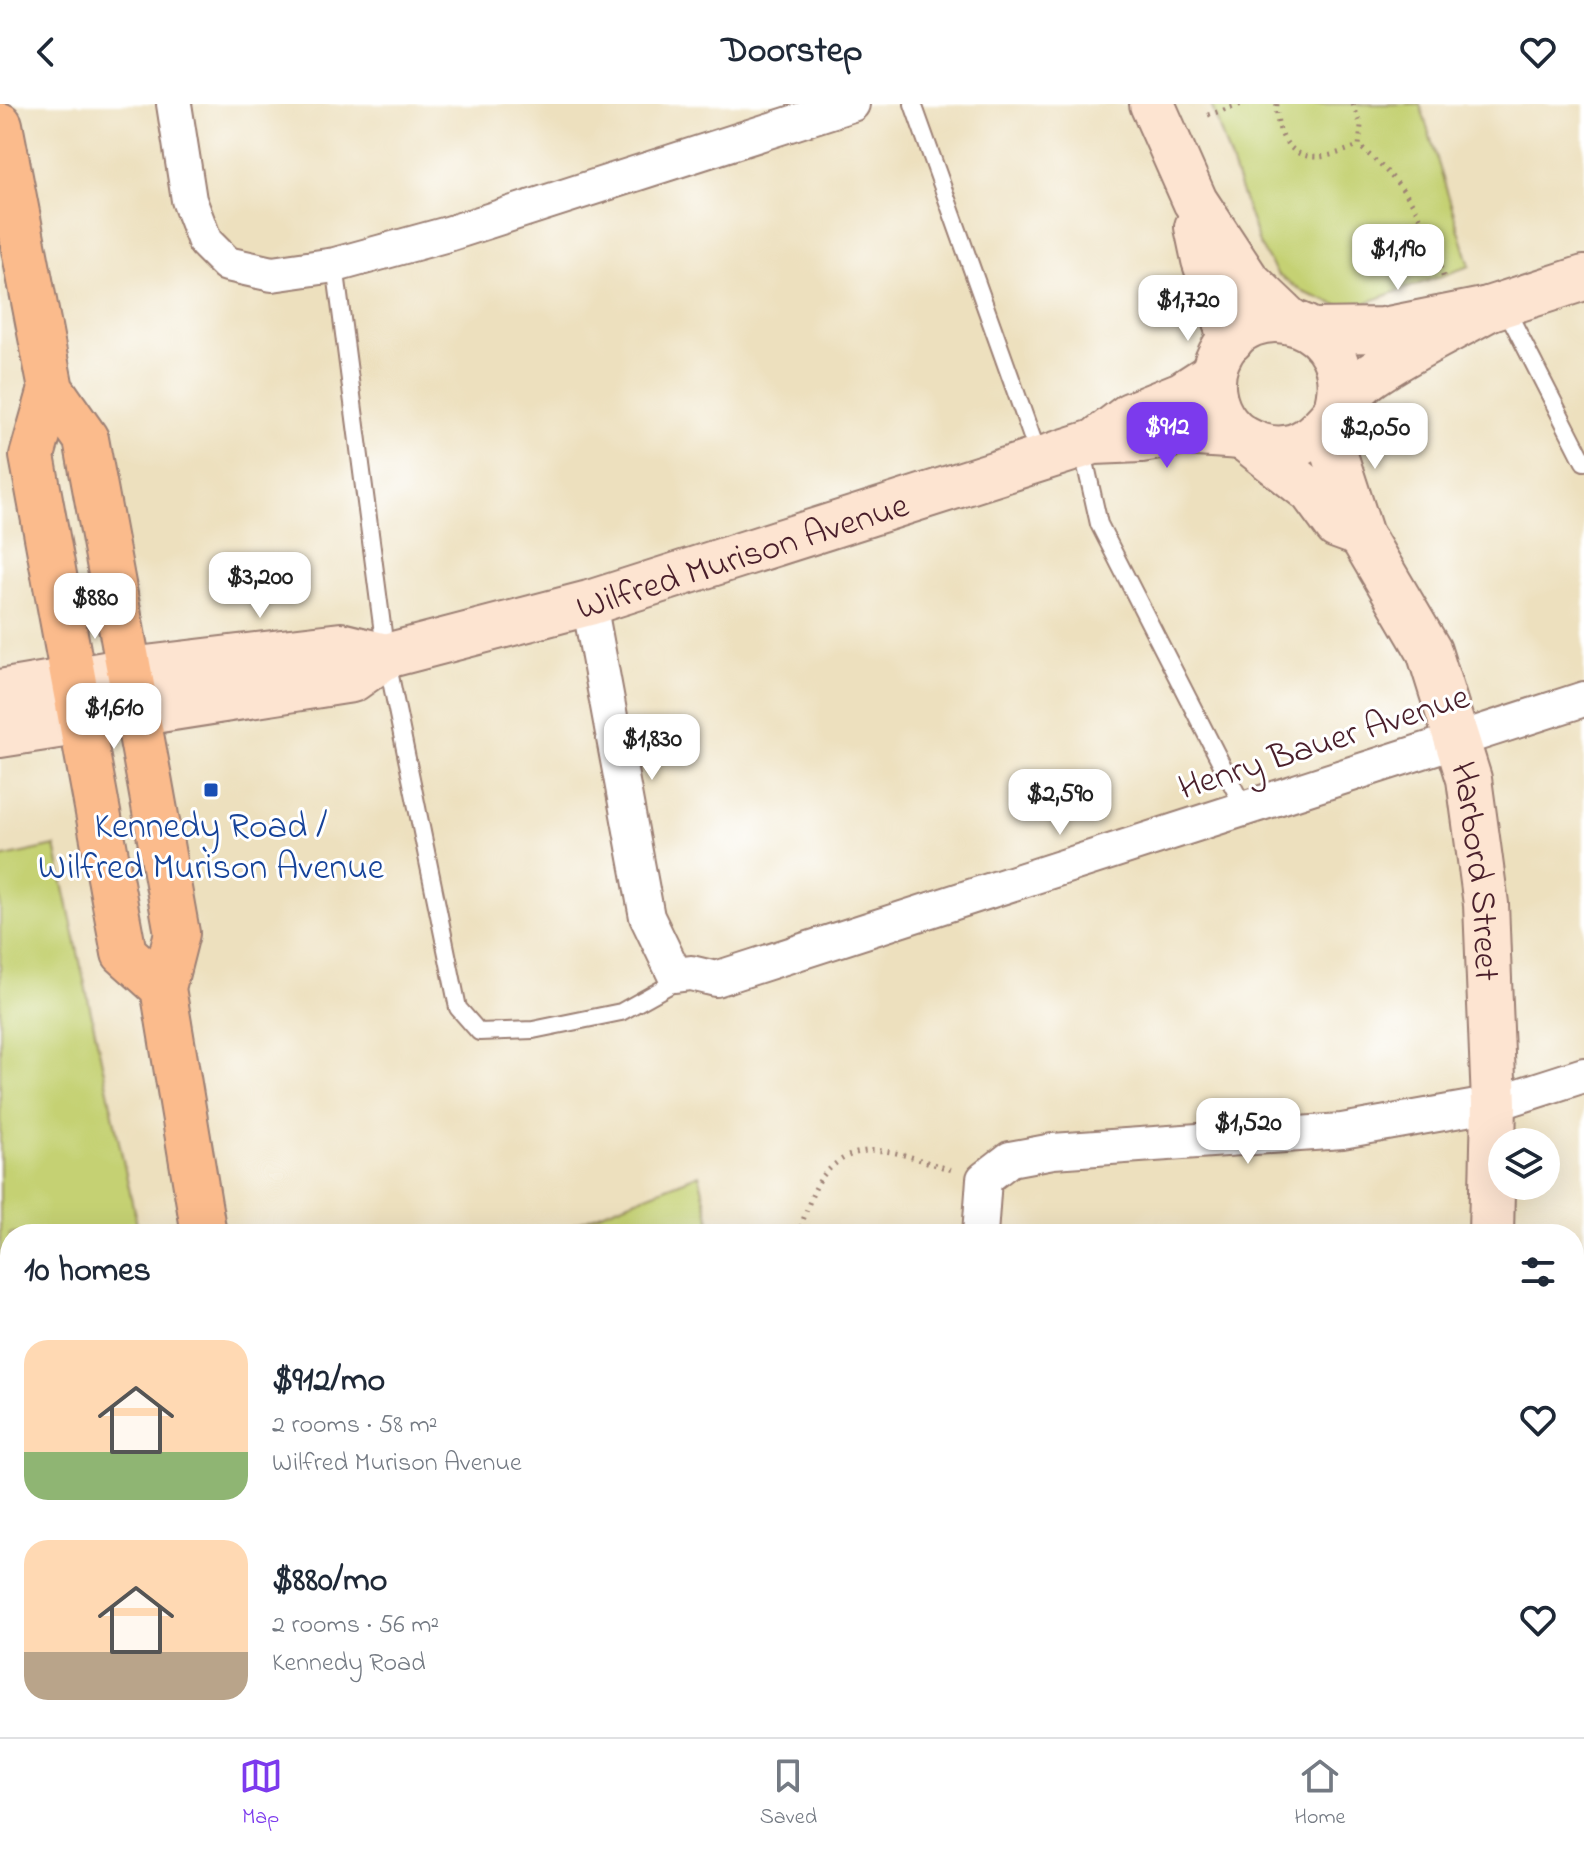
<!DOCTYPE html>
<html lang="en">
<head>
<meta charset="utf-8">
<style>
  body { margin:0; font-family:"Indie Flower",sans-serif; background:#f2f2f3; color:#1f2937; height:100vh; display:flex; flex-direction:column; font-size:30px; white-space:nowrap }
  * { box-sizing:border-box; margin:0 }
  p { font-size:26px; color:#747a83 }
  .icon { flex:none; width:44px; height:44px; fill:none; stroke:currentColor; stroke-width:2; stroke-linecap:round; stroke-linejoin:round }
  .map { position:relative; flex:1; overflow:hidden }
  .panel { position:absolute; left:0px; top:1120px; width:1584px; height:514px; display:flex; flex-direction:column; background:#fff; border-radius:32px 32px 0 0; box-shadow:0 8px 32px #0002 }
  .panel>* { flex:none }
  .controls { position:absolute; left:1488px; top:1024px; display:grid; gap:16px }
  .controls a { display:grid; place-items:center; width:72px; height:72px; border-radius:50%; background:#fff; box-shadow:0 8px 32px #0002; font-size:40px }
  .price { position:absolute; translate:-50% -68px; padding:0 18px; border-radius:16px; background:#fff; color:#222; font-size:26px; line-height:52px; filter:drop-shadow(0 2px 4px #0008) }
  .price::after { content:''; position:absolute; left:50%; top:48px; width:24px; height:18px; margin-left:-12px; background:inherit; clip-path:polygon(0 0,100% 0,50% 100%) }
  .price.current { background:#7c3aed; color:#fff }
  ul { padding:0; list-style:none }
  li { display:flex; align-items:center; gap:24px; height:200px; padding:0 24px }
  li span { display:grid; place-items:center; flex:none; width:224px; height:160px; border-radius:24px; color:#555 }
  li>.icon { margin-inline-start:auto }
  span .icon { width:96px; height:96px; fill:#fffc; stroke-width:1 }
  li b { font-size:34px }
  h2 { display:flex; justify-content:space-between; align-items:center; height:96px; padding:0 24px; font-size:34px }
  header { display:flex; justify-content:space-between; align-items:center; height:104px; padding:0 24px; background:#fff; font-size:36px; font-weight:800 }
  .tabs { display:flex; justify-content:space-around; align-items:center; height:112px; border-top:2px solid #e0e1e3; background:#fff; font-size:22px; color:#747a83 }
  .tabs a { display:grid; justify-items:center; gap:4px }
  .tabs .current { color:#7c3aed }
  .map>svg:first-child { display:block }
</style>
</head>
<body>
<header><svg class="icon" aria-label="back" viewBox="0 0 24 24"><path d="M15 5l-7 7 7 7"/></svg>Doorstep<svg class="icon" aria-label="heart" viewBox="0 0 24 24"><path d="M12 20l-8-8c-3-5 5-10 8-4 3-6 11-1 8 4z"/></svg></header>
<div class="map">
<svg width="1584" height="1633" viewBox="0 0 1584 1633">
  <rect width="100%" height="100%" fill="#fff"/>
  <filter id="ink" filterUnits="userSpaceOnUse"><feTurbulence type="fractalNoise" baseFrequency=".0125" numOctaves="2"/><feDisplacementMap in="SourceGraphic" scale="16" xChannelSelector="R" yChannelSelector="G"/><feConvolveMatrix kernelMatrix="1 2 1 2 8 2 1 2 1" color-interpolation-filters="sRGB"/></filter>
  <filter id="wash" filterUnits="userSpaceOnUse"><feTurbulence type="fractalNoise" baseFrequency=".006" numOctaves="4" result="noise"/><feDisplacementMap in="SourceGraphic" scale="32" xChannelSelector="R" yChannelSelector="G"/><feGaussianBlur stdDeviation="1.8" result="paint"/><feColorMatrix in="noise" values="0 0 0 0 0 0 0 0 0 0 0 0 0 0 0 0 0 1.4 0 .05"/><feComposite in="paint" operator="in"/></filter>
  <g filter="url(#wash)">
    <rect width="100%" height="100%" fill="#ede0be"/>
    <path fill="#c5d173" stroke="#88784f" stroke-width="2" d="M1211,0H1420L1470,162L1348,205L1305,189L1278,171L1260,142Z
      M55,742L139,1130H10V1227L0,1229V754Z
      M699,1070L713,1130H549Z
      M352,1624H594L566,1633H354Z"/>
    <g id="blocks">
      <path fill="#e9ada9" d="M10,1287V1373L5,1374V1369L0,1370V1289Z"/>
    </g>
  </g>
  <g filter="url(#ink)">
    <use href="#blocks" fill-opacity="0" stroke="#9c8074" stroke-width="2"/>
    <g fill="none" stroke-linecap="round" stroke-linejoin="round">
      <defs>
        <path id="lane" d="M913,0L1039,353
          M335,161L386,552L458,904L479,928L533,926L621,908L682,874
          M1505,203L1584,358
          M1082,344L1099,420L1244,704
          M0,1256L10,1253"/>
        <path id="street" d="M174,0L189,96L205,138L227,160L272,170L335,161L448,130L852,0
          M589,499L647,813L675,871L691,869L716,875L1584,595
          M980,1130L984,1075L1010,1055L1053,1047L1342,1027L1494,1000L1584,971
          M1059,1624L1060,1633"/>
        <g id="secondary">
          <path d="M1152,0L1195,97L1247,176L1290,217"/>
          <path d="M1197,123L1204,156L1231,236"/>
          <path d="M1313,227L1383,226L1488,205L1584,174"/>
          <path d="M1335,308C1364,218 1247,181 1217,257C1209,278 1213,303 1227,320C1236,332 1248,338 1262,342C1318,358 1335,295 1372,271C1408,246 1449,227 1488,205"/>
          <path id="s1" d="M1329,319L1333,345L1361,431L1429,547L1469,675L1486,800L1494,1000L1491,1130"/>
          <path d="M1101,333L1130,311L1182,290L1213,270"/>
          <path d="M1249,338L1312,388L1337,422L1359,430"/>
          <path d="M0,588L129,566L341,541L386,552"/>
          <path id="s2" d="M0,631L352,576L386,552L589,499L1094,338L1141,336L1183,329L1241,333"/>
          <path d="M1513,1624L1515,1633"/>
        </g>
        <path id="primary" d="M0,21L51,285L86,335L148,668L177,829L163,884L204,1130
          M51,285L32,352L124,849L163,884
          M288,1624L290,1633"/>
      </defs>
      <use href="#lane" stroke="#9c8074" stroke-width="20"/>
      <use href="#street" stroke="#9c8074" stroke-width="38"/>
      <use href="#secondary" stroke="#9c8074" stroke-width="48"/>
      <use href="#primary" stroke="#9c8074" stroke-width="48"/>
      <path stroke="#9c8074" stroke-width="5" stroke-dasharray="2 6" stroke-linecap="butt" d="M1277,0C1275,26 1287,53 1316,53C1330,53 1346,46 1359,42
        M1353,0L1361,22L1359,42C1410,85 1425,113 1444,175
        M1208,11L1242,0
        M798,1130C805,1113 811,1088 822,1073C860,1027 904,1052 952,1066
        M1574,1255L1584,1257
        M1584,1265L1581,1302L1584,1311"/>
      <use href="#lane" stroke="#fff" stroke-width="16"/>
      <use href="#street" stroke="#fff" stroke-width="34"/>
      <use href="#secondary" stroke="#fde4d1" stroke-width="44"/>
      <use href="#primary" stroke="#fbbb8c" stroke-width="44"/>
    </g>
  </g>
  <rect fill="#1a4fb4" stroke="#fff" stroke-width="3" x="203" y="678" width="16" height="16" rx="4"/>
  <g text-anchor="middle" stroke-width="6" stroke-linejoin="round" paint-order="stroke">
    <g font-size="36" fill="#4a1f2b" stroke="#fff">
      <text dy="13" stroke="none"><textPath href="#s2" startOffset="768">Wilfred Murison Avenue</textPath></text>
      <text transform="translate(1323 636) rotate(-18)" y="13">Henry Bauer Avenue</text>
      <text dy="13" stroke="none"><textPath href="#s1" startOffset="478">Harbord Street</textPath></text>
    </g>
    <g font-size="36" fill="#164399" stroke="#fff">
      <text x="211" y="733">Kennedy Road /<tspan x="211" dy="41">Wilfred Murison Avenue</tspan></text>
    </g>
  </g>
</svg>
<div class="controls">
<a><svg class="icon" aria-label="layers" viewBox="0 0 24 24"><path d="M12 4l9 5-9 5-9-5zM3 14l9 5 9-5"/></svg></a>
</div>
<b class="price" style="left:1398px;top:188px">$1,190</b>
<b class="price" style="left:1188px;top:239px">$1,720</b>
<b class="price current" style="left:1167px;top:366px">$912</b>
<b class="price" style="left:1375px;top:367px">$2,050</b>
<b class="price" style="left:260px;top:516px">$3,200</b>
<b class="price" style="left:95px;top:537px">$880</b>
<b class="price" style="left:114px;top:647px">$1,610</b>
<b class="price" style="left:652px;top:678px">$1,830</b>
<b class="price" style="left:1060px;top:733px">$2,590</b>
<b class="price" style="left:1248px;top:1062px">$1,520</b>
<section class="panel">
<h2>10 homes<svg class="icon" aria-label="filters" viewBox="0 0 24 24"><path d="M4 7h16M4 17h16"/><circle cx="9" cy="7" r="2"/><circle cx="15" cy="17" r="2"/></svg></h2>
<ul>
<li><span style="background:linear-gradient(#ffd9b3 70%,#8fb573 0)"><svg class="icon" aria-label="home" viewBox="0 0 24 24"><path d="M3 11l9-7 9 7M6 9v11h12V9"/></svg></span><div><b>$912/mo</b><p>2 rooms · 58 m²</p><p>Wilfred Murison Avenue</p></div><svg class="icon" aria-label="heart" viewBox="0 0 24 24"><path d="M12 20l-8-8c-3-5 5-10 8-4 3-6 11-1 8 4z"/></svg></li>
<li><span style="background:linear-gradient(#ffd9b3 70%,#b9a48a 0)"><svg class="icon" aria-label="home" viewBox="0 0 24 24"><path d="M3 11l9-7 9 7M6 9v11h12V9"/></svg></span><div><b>$880/mo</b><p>2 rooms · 56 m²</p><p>Kennedy Road</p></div><svg class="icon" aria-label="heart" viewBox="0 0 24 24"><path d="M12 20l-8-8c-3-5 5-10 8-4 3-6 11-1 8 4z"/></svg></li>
</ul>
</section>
</div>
<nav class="tabs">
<a class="current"><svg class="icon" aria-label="map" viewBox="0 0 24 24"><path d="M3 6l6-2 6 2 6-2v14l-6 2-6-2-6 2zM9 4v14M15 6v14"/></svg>Map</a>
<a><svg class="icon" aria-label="saved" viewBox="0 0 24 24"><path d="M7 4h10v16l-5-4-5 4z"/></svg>Saved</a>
<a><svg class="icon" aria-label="home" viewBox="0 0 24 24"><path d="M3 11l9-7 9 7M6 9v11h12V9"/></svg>Home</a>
</nav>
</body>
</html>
